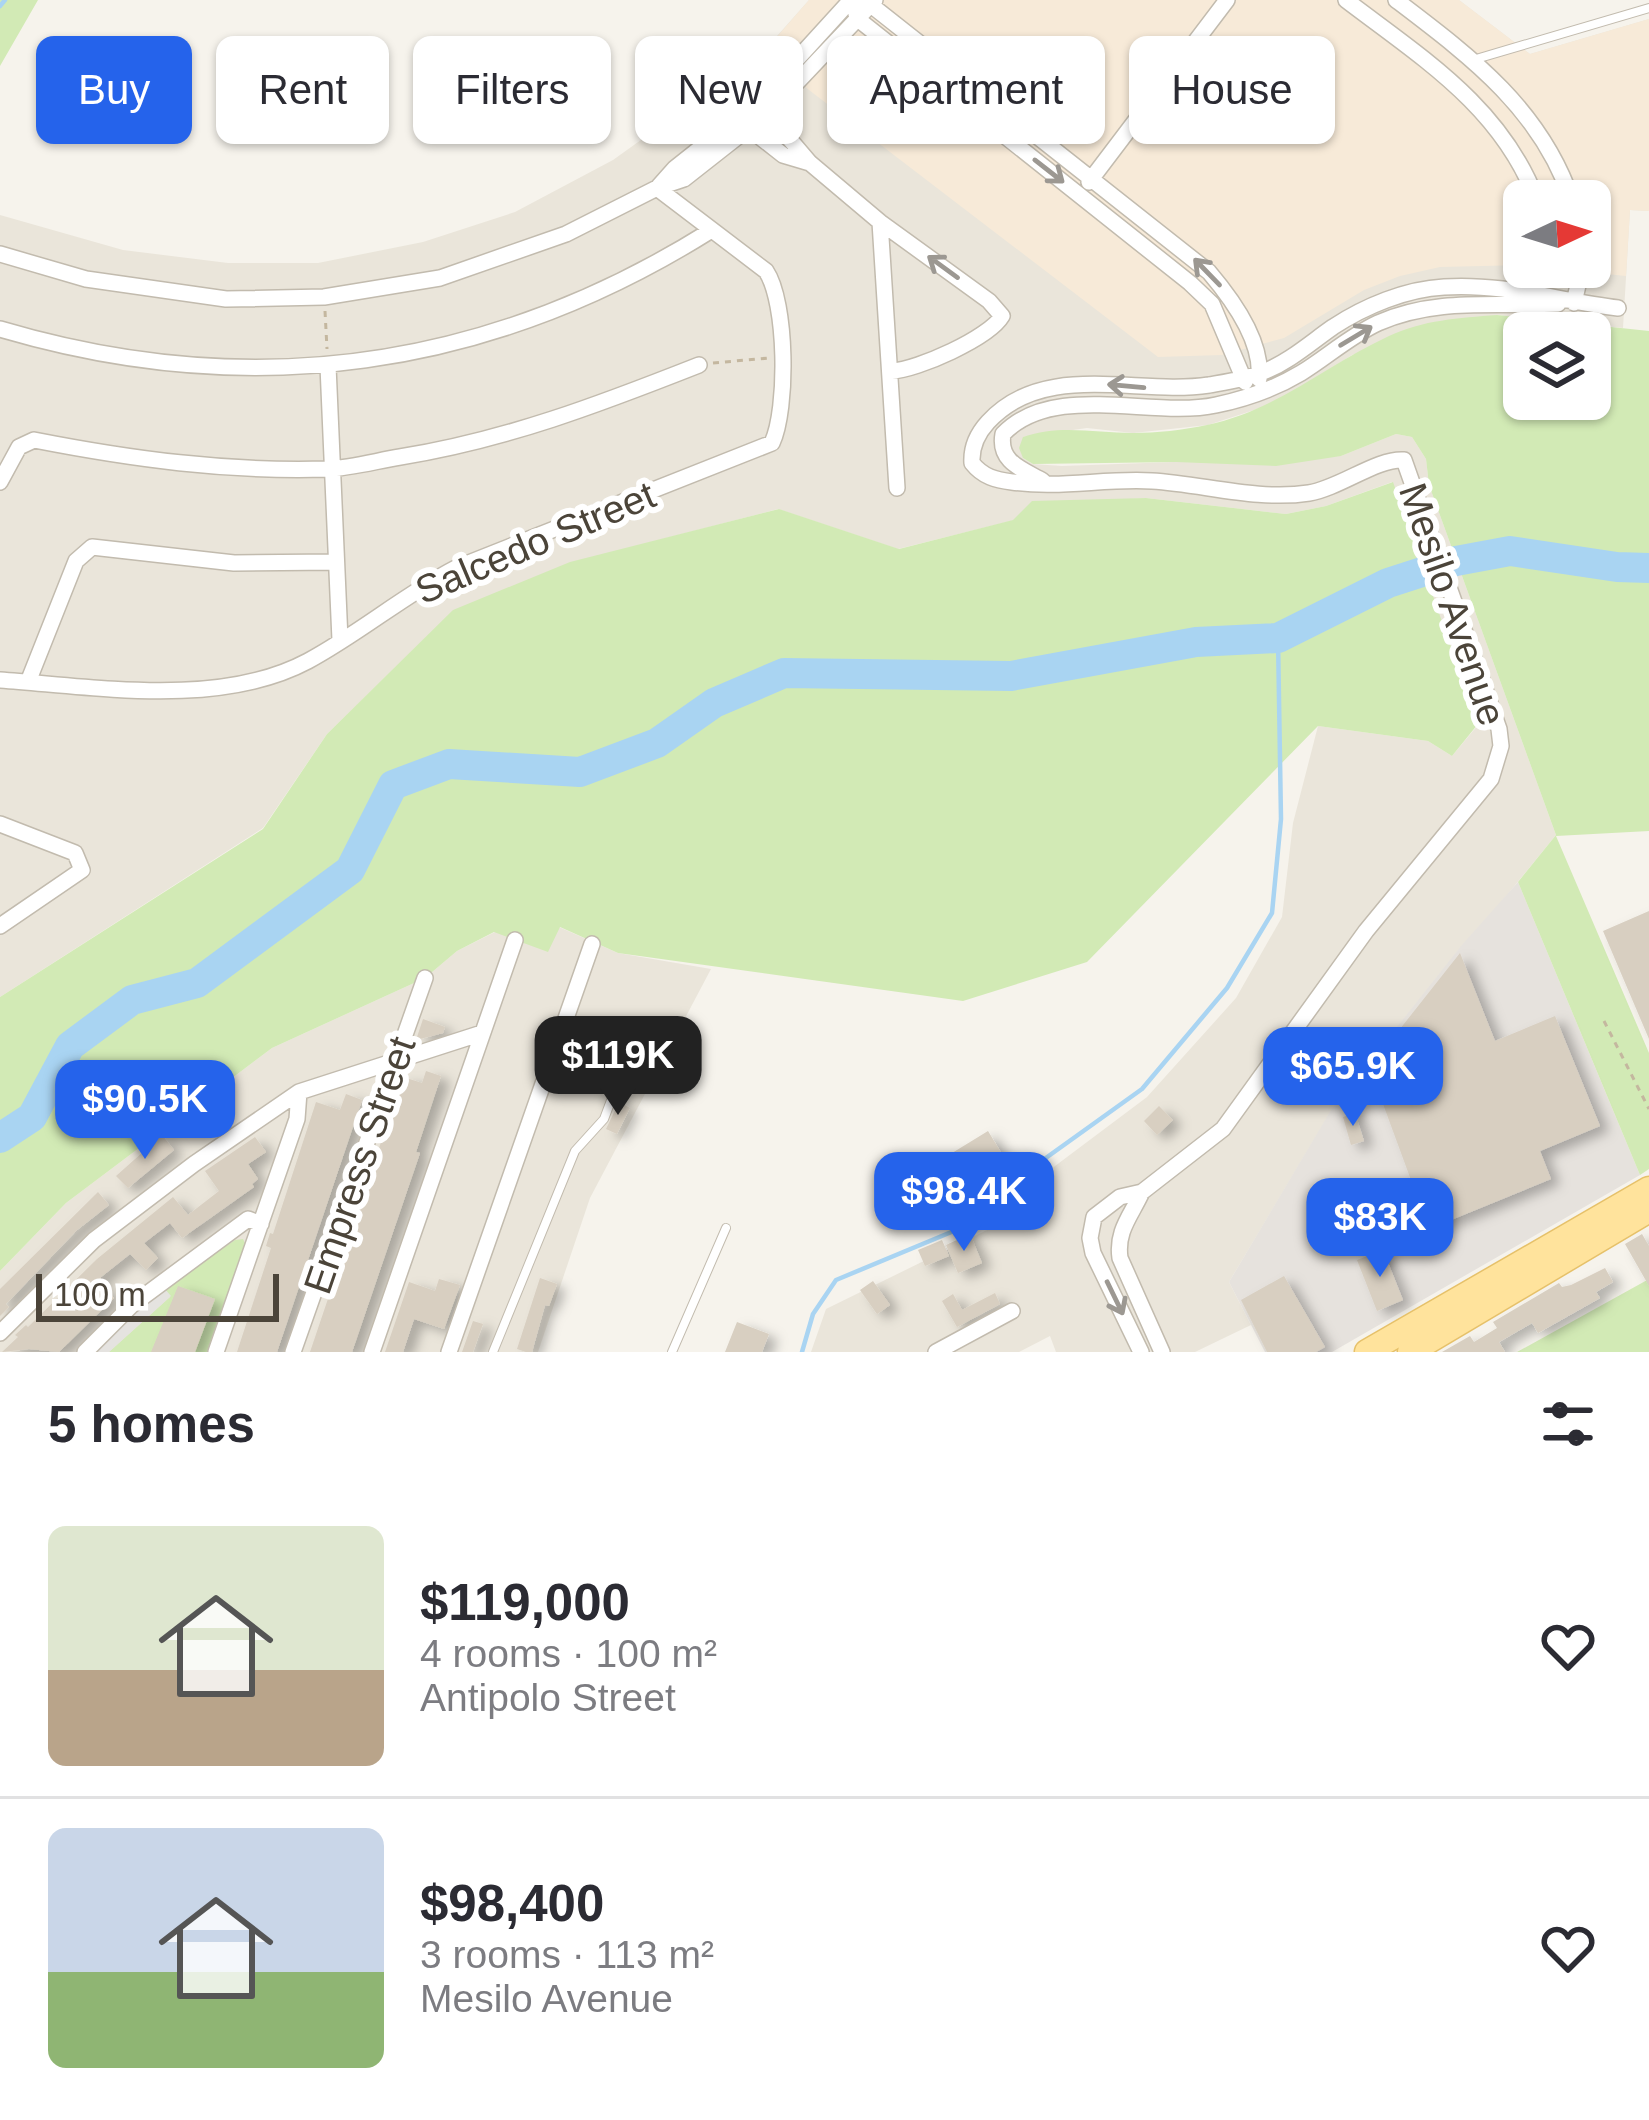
<!DOCTYPE html>
<html lang="en">
<head>
<meta charset="utf-8">
<style>
  body { margin:0; font-family:Arial,sans-serif; background:#f2f2f3; color:#2b2b33; height:100vh; display:flex; flex-direction:column; font-size:45px; white-space:nowrap }
  * { box-sizing:border-box; margin:0 }
  p { font-size:39px; color:#7c7c81 }
  .icon { flex:none; width:66px; height:66px; fill:none; stroke:currentColor; stroke-width:2; stroke-linecap:round; stroke-linejoin:round }
  .map { position:relative; height:1352px; overflow:hidden }
  .drawer { display:flex; flex-direction:column; background:#fff; flex:1 }
  .drawer>* { flex:none }
  .guide { position:absolute; left:36px; top:36px; width:1578px; height:108px; display:flex; gap:24px }
  .needle { width:78px; rotate:86deg }
  .buttons { position:absolute; left:1503px; top:180px; display:grid; gap:24px }
  .buttons a { display:grid; place-items:center; width:108px; height:108px; border-radius:18px; background:#fff; box-shadow:0 3px 9px #0004; font-size:60px }
  .scale { position:absolute; left:36px; bottom:30px; width:243px; box-sizing:border-box; padding-left:12px; border:6px solid #4b4439; border-top:0; font-size:33px; line-height:42px; white-space:nowrap; color:#4b4439; -webkit-text-stroke:9px #fff; paint-order:stroke }
  .price { position:absolute; translate:-50% -102px; padding:0 27px; border-radius:24px; background:#2563eb; color:#fff; font-size:39px; line-height:78px; filter:drop-shadow(0 3px 6px #0008) }
  .price::after { content:''; position:absolute; left:50%; top:72px; width:36px; height:27px; margin-left:-18px; background:inherit; clip-path:polygon(0 0,100% 0,50% 100%) }
  .price.selected { background:#222; color:#fff }
  ul { padding:0; list-style:none }
  li { display:flex; align-items:center; gap:36px; height:300px; padding:0 48px }
  li+li { border-top:3px solid #e1e1e2 }
  li span { display:grid; place-items:center; flex:none; width:336px; height:240px; border-radius:18px; color:#555 }
  li>.icon { margin-inline-start:auto }
  span .icon { width:144px; height:144px; fill:#fffc; stroke-width:1 }
  li b { font-size:51px }
  h2 { display:flex; justify-content:space-between; align-items:center; height:144px; padding:0 48px; font-size:51px }
  .chip { padding:0 42px; border-radius:18px; background:#fff; box-shadow:0 3px 9px #0004; font-size:42px; line-height:108px }
  .chip.selected { background:#2563eb; color:#fff }
  .map>svg:first-child { display:block }
</style>
</head>
<body>
<div class="map">
<svg width="1649" height="1352" viewBox="0 0 1649 1352">
  <defs>
    <filter id="shadow"><feDropShadow dx="9" dy="5.5" stdDeviation="6" flood-color="#0004"/></filter>
  </defs>
  <rect width="100%" height="100%" fill="#f6f3ec"/>
  <path fill="#eae5da" fill-rule="evenodd" d="M809,0H1459L1530,54L1649,19V211L1630,210L1623,328L1497,315L1352,355L1276,403L1208,425L1133,433L1087,428L1023,437V458L1033,464L1062,466L1341,456L1396,434L1412,437L1426,459L1429,485L1556,835L1331,1111L1229,1282L1251,1325L1195,1352H1056L1050,1336L1019,1352H811L826,1309L989,1229L1055,1166L1147,1097L1236,998L1282,917L1293,823L1318,726L1428,741L1452,756L1478,725L1392,482L1326,506L1286,514L1146,498L1087,502L898,549L778,509L570,563L453,611L327,734L263,828L0,997V215L123,250L228,263H318L423,242L515,212L613,160L761,54ZM1524,201H1590V267H1524Z
    M559,927L618,953L711,969L590,1198L538,1352H0V1271L66,1203L272,1048L425,978L457,951L495,932Z"/>
  <path fill="#f7ead8" d="M809,0H1459L1530,54L1649,19V211L1630,210L1626,276L1540,267H1590V201H1524V265L1440,267L1400,276L1364,290L1284,338L1222,355L1158,357L762,54Z"/>
  <path fill="#e6e2dd" d="M1518,882L1640,1175L1332,1352H1265L1229,1282L1331,1110L1461,946Z"/>
  <path fill="#d2eab5" fill-rule="evenodd" d="M0,0H38L0,66Z
    M1497,315L1649,331V831L1556,836L1649,1053V1169L1640,1175L1518,882L1556,835L1429,485L1426,459L1412,437L1396,434L1341,456L1276,466L1176,462L1033,464L1023,458L1019,448L1023,437C1059,424 1096,433 1133,433C1156,433 1184,430 1207,425C1276,411 1326,365 1389,336C1423,320 1459,318 1497,315ZM1524,333H1590V399H1524Z
    M1393,482L1478,724L1452,756L1428,741L1318,726L1087,962L963,1001L618,953L560,927L548,952L494,932L457,951L425,978L272,1048L66,1203L0,1271V997L263,829L327,734L453,610L570,562L779,509L899,549L1013,520L1032,501L1146,498L1286,514L1326,506Z
    M243,1239L246,1245L209,1352H109L170,1297L164,1288L235,1240Z
    M1649,1279V1352H1517Z"/>
  <path fill="#e5e3e0" d="M164,1288L171,1296L109,1352H94L138,1306Z"/>
  <g fill="none" stroke-linecap="round" stroke-linejoin="round">
    <path stroke="#a9d4f2" stroke-width="4.5" d="M0,6L5,0
      M802,1352L813,1314L836,1280L985,1218L1043,1160L1142,1089L1227,988L1272,913L1281,819L1278,638"/>
    <path stroke="#a9d4f2" stroke-width="30" d="M0,1138L32,1117L70,1046L132,1000L197,983L350,870L393,785L449,764L580,772L657,743L714,703L784,673L1011,676L1196,642L1278,638L1388,583L1456,561L1510,551L1617,567L1649,568"/>
  </g>
  <path fill="#d8cfc1" filter="url(#shadow)" d="M1649,911V1039L1603,931Z
    M1460,953L1495,1041L1555,1016L1600,1126L1540,1151L1551,1179L1429,1229L1372,1074L1385,1060L1381,1053Z
    M423,1019L445,1027L443,1033L416,1040Z
    M426,1071L441,1076L416,1152L420,1153L352,1352H310L403,1077L422,1083Z
    M346,1094L362,1100L277,1352H237L271,1248L266,1246L270,1233L273,1234L316,1102L340,1110Z
    M619,1102L630,1108L617,1134L606,1129Z
    M1159,1106L1173,1120L1157,1135L1144,1121Z
    M1355,1113L1364,1141L1351,1145L1343,1117Z
    M988,1131L1005,1159L927,1206L908,1180Z
    M162,1135L174,1150L128,1188L116,1176Z
    M255,1137L266,1152L248,1164L258,1179L252,1184L254,1187L182,1238L170,1223L144,1243L158,1258L146,1270L130,1254L101,1277L99,1282L114,1298L59,1352L29,1349L2,1352L18,1337L15,1335L26,1325L28,1327L97,1259L173,1197L188,1215L219,1191L205,1171Z
    M98,1192L109,1205L77,1230L6,1304L9,1307L0,1316V1289Z
    M970,1234L982,1263L958,1273L946,1245Z
    M1642,1234L1649,1246V1286L1625,1244Z
    M942,1240L949,1256L925,1266L918,1250Z
    M1383,1250L1403,1300L1377,1311L1357,1260Z
    M1605,1268L1613,1282L1596,1292L1600,1298L1538,1333L1532,1323L1499,1342L1505,1352H1442L1470,1336L1474,1342L1497,1328L1493,1322L1559,1283L1562,1287L1571,1285Z
    M1284,1276L1325,1347L1316,1352H1267L1241,1300Z
    M540,1278L557,1284L549,1306L545,1305L532,1352H526L517,1349Z
    M439,1279L460,1285L444,1329L414,1319L403,1352H385L409,1282L435,1291Z
    M873,1281L890,1305L877,1314L860,1290Z
    M178,1286L215,1299L195,1352H151Z
    M995,1293L1000,1304L957,1327L942,1301L953,1294L962,1310Z
    M473,1321L483,1324L473,1352H462Z
    M737,1322L769,1334L762,1352H725Z"/>
  <g fill="none" stroke-linecap="round" stroke-linejoin="round">
    <defs>
      <path id="lane" d="M1476,59L1649,8
        M493,1352L575,1151L604,1119L633,1042
        M672,1352L726,1228"/>
      <path id="street" d="M1346,0C1422,58 1502,107 1537,201
        M1396,0C1471,57 1541,109 1572,201
        M850,1L871,5L1209,272C1232,299 1263,342 1259,379
        M856,14L859,20L1190,283L1212,304L1245,382
        M758,102L810,163L880,222L989,301L1002,316C989,338 917,370 892,371
        M746,126L783,155L810,163
        M1089,182L1227,0
        M659,186L675,168L758,102L851,0
        M880,222L897,488
        M0,254L86,279L226,299L324,297L440,278L566,234L657,188L684,179L768,113L875,0
        M1524,289L1539,283L1545,267
        M1574,303L1582,267
        M0,329C250,403 488,370 710,231
        M328,366L340,640
        M1043,481C1022,469 998,462 1003,434C1054,381 1152,419 1216,405C1245,399 1276,388 1301,373C1327,357 1350,336 1378,323C1437,297 1496,307 1558,304
        M0,482L19,447L34,440C131,459 227,472 327,469C351,468 376,461 400,457C506,440 600,404 699,365
        M0,680C97,687 220,708 308,661C360,633 404,595 456,568L772,443C788,409 787,302 766,271L657,188
        M28,682L76,561L92,547L234,563L336,562
        M0,824L75,853L82,870L0,926
        M1142,1192C1131,1216 1116,1231 1120,1258L1162,1352
        M0,1333L94,1240L194,1164L299,1092L482,1033
        M85,1352L132,1305L248,1219L261,1224
        M216,1352L297,1119L299,1092
        M293,1352L425,978
        M372,1352L515,940
        M449,1352L592,944
        M936,1352L1012,1311
        M1141,1352L1093,1253L1090,1238L1094,1217L1120,1197L1142,1192L1223,1129L1366,931L1491,779L1501,746L1499,729L1404,460C1377,458 1340,488 1309,493C1258,501 1203,484 1152,481C1105,478 1059,489 1012,482C996,480 983,477 972,463C971,447 977,434 988,422C1045,360 1137,396 1209,385C1226,382 1247,379 1263,372C1289,362 1310,343 1333,327C1365,306 1406,289 1444,287C1504,283 1559,301 1618,308"/>
      <path id="primary" d="M1367,1352L1649,1189
        M1410,1352L1649,1210"/>
    </defs>
    <use href="#lane" stroke="#c2bbae" stroke-width="10"/>
    <use href="#street" stroke="#c2bbae" stroke-width="18"/>
    <use href="#primary" stroke="#e6c16a" stroke-width="27"/>
    <path stroke="#c4b79f" stroke-width="3" stroke-dasharray="6 6" stroke-linecap="butt" d="M325,311L327,349
      M713,363L769,358
      M1604,1021L1649,1109"/>
    <use href="#lane" stroke="#fff" stroke-width="8"/>
    <use href="#street" stroke="#fff" stroke-width="15"/>
    <use href="#primary" stroke="#ffe39c" stroke-width="24"/>
  </g>
  <defs><path id="oneway-shaft" d="M-6 0H5M1.5-3L5.5 0L1.5 3" fill="none" stroke-width="1.6" stroke-linecap="round" stroke-linejoin="round" transform="scale(3)"/></defs>
  <g stroke="#9c9892">
    <use href="#oneway-shaft" transform="translate(1049 171) rotate(38)"/>
    <use href="#oneway-shaft" transform="translate(943 267) rotate(-144)"/>
    <use href="#oneway-shaft" transform="translate(1207 272) rotate(-134)"/>
    <use href="#oneway-shaft" transform="translate(1356 336) rotate(-31)"/>
    <use href="#oneway-shaft" transform="translate(1126 386) rotate(-175)"/>
    <use href="#oneway-shaft" transform="translate(1115 1298) rotate(64)"/>
  </g>
  <g text-anchor="middle" stroke-width="12" stroke-linejoin="round" paint-order="stroke">
    <g font-size="39" fill="#4b4439" stroke="#fff">
      <text transform="translate(535 542) rotate(-23)" y="14">Salcedo Street</text>
      <text transform="translate(1453 604) rotate(71)" y="14">Mesilo Avenue</text>
      <text transform="translate(359 1165) rotate(-71)" y="14">Empress Street</text>
    </g>
  </g>
</svg>
<div class="buttons">
<a><svg class="needle" viewBox="-14 -14 28 28"><path d="M0-13l5 13h-10z" fill="#e53935"/><path d="M0 13l5-13h-10z" fill="#7c7c81"/></svg></a>
<a><svg class="icon" aria-label="layers" viewBox="0 0 24 24"><path d="M12 4l9 5-9 5-9-5zM3 14l9 5 9-5"/></svg></a>
</div>
<div class="scale">100 m</div>
<b class="price selected" style="left:618px;top:1118px">$119K</b>
<b class="price" style="left:1353px;top:1129px">$65.9K</b>
<b class="price" style="left:145px;top:1162px">$90.5K</b>
<b class="price" style="left:964px;top:1254px">$98.4K</b>
<b class="price" style="left:1380px;top:1280px">$83K</b>
<div class="guide">
<a class="chip selected">Buy</a>
<a class="chip">Rent</a>
<a class="chip">Filters</a>
<a class="chip">New</a>
<a class="chip">Apartment</a>
<a class="chip">House</a>
</div>
</div>
<section class="drawer">
<h2>5 homes<svg class="icon" aria-label="filters" viewBox="0 0 24 24"><path d="M4 7h16M4 17h16"/><circle cx="9" cy="7" r="2"/><circle cx="15" cy="17" r="2"/></svg></h2>
<ul>
<li><span style="background:linear-gradient(#dfe7d0 60%,#b9a48a 0)"><svg class="icon" aria-label="home" viewBox="0 0 24 24"><path d="M3 11l9-7 9 7M6 9v11h12V9"/></svg></span><div><b>$119,000</b><p>4 rooms · 100 m²</p><p>Antipolo Street</p></div><svg class="icon" aria-label="heart" viewBox="0 0 24 24"><path d="M12 20l-8-8c-3-5 5-10 8-4 3-6 11-1 8 4z"/></svg></li>
<li><span style="background:linear-gradient(#c9d6e8 60%,#8fb573 0)"><svg class="icon" aria-label="home" viewBox="0 0 24 24"><path d="M3 11l9-7 9 7M6 9v11h12V9"/></svg></span><div><b>$98,400</b><p>3 rooms · 113 m²</p><p>Mesilo Avenue</p></div><svg class="icon" aria-label="heart" viewBox="0 0 24 24"><path d="M12 20l-8-8c-3-5 5-10 8-4 3-6 11-1 8 4z"/></svg></li>
</ul>
</section>
</body>
</html>
